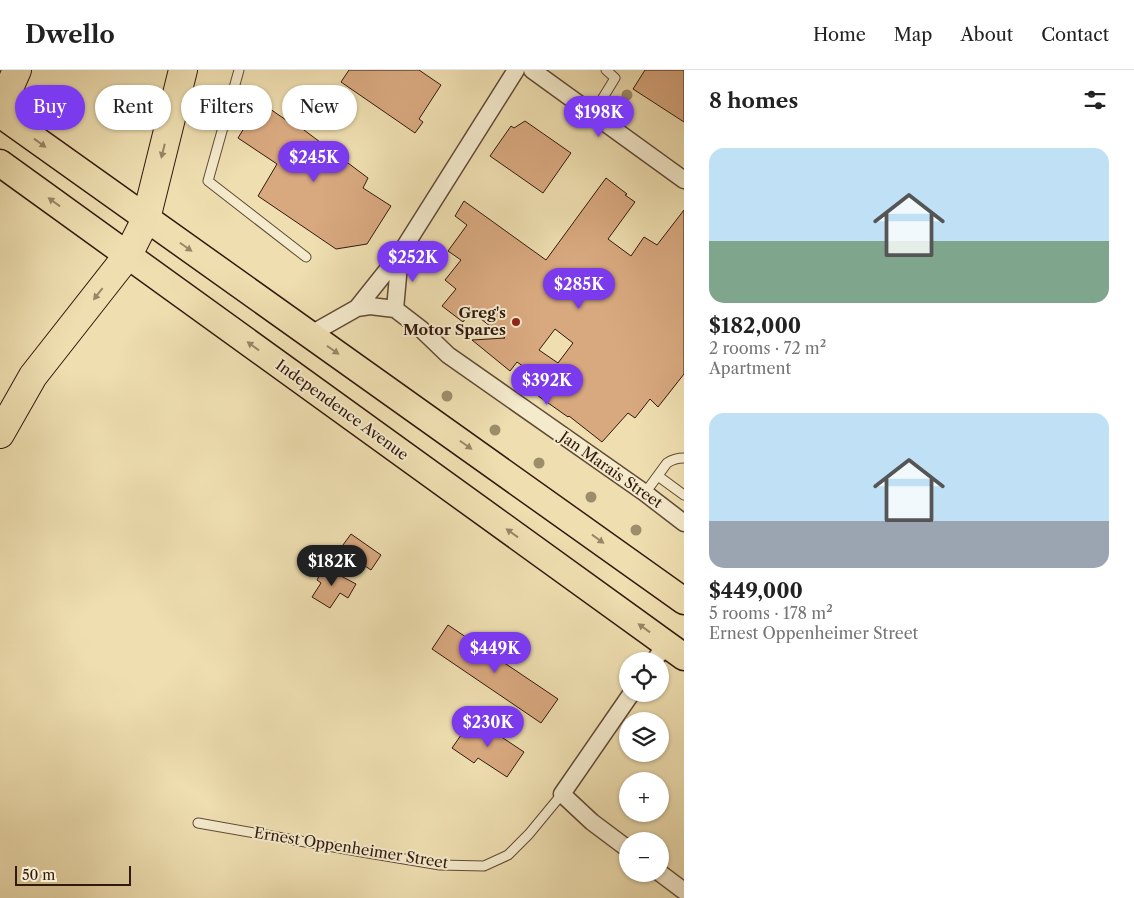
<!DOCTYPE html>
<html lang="en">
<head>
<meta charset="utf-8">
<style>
  body { margin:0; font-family:"Libre Caslon Text",serif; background:#f2f2f2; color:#222; height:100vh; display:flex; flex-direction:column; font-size:19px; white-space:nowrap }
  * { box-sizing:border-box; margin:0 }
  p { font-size:16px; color:#767676 }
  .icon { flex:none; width:28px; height:28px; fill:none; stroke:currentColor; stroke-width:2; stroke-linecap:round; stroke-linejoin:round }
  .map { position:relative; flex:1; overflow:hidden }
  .panel { display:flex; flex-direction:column; background:#fff; width:450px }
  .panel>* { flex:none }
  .top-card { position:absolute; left:15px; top:15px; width:475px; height:45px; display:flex; gap:10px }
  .buttons { position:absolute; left:619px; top:582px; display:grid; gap:10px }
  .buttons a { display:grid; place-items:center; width:50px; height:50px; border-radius:50%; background:#fff; box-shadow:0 1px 4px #0004; font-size:25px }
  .scale { position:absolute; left:15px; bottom:12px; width:116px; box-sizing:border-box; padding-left:5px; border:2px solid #32190d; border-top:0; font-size:14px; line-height:18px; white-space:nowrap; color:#32190d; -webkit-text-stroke:4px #f4eacc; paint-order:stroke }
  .price { position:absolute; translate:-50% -42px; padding:0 11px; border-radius:18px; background:#7c3aed; color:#fff; font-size:16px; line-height:32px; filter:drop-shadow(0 1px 2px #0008) }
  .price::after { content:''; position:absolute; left:50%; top:30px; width:15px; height:11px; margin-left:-8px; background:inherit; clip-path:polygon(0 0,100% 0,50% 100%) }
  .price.active { background:#222; color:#fff }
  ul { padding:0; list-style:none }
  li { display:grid; align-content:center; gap:10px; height:265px; padding:0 25px }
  li span { display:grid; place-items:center; height:155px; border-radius:15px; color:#555 }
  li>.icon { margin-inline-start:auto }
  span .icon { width:90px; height:90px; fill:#fffc; stroke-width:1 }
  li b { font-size:21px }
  h2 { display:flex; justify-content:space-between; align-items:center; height:60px; padding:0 25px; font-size:21px }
  .pill { padding:0 18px; border-radius:22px; background:#fff; box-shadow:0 1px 4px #0004; font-size:18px; line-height:45px }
  .pill.active { background:#7c3aed; color:#fff }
  header { display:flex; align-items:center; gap:30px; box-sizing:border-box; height:70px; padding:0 25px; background:#fff; border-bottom:1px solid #e0e0e0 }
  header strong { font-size:24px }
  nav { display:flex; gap:28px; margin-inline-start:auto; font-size:18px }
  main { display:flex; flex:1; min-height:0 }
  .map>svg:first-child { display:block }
</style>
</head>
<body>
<header>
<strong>Dwello</strong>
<nav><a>Home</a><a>Map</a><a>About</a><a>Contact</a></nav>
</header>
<main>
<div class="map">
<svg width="684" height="828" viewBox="0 0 684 828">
  <rect width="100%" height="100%" fill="#eedeb0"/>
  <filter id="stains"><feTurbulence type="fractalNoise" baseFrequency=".004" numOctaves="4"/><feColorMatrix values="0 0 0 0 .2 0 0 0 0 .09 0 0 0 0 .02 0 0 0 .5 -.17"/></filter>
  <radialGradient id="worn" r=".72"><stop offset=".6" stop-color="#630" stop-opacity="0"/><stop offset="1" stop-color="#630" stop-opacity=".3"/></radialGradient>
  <path fill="#d8a87f" stroke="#32190d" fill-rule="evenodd" d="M349,0H419L441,15L419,49L423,52L415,63L341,12Z
    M645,0H684V52L633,19Z
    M260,32L299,59L300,57L368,108L363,118L391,136L367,174L336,179L258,126L277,94L238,68Z
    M525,51L571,83L543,123L490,86L511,56L514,58Z
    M606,108L627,124L625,125L635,132L608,169L631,186L644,167L657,175L684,140V304L658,337L650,329L635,348L628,343L602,372L569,346L568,347L534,323L543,310L517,292L510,301L472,270L505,268L471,241L463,252L442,236L456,219L445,210L461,190L448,181L467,155L455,146L464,131L546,190ZM555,259L573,273L558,293L539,280Z
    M351,464L381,485L371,500L340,479Z
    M324,497L356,514L348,528L340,523L330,538L312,527L321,513L317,510Z
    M448,555L558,629L541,653L432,579Z
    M473,648L524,682L507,707L478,688L474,693L452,678Z"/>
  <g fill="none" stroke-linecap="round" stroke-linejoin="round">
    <defs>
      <path id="lane" d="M239,0L208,111L306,187
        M593,44L615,8L606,0
        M658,406L684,425
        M645,423L667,393C673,389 677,388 684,388
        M198,753L362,782L440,795L484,796L508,785L529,764L562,724"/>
      <path id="street" d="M532,0L684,110
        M357,238L370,236L395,239L421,259L448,285L645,423L684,453
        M395,239L400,184
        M311,264L357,238L400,184L516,0
        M654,591L666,574
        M628,779L592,752L562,724L631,624
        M660,803L684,821"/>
      <path id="primary" d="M0,44L684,531
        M0,93L684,587"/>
      <path id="highway" d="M0,39L17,0
        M0,364L33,306L128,185L146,149L183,0"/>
    </defs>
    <use href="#lane" stroke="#614a36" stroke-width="11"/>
    <use href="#street" stroke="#614a36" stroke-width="19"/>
    <use href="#primary" stroke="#32190d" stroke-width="29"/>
    <use href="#highway" stroke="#32190d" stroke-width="30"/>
    <use href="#lane" stroke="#f4eacc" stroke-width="9"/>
    <use href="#street" stroke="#f4eacc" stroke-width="16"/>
    <use href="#primary" stroke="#eedeb0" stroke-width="26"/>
    <use href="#highway" stroke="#eedeb0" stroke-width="28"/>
  </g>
  <g fill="#9d8e6b">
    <circle cx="627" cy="25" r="5.5"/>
    <circle cx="447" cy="326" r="5.5"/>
    <circle cx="495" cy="360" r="5.5"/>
    <circle cx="539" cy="393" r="5.5"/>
    <circle cx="591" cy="427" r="5.5"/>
    <circle cx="636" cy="460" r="5.5"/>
  </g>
  <defs><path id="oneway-solid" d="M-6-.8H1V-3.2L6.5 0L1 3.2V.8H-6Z" transform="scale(1.25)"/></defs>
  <g fill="#998567">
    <use href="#oneway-solid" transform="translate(40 73) rotate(36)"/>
    <use href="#oneway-solid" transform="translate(163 81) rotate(104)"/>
    <use href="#oneway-solid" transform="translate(54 132) rotate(-144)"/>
    <use href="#oneway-solid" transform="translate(186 177) rotate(35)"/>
    <use href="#oneway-solid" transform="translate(98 224) rotate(128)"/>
    <use href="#oneway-solid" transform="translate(253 276) rotate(-144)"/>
    <use href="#oneway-solid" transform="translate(333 280) rotate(35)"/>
    <use href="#oneway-solid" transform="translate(466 375) rotate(35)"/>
    <use href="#oneway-solid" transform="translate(512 463) rotate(-144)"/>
    <use href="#oneway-solid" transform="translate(598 469) rotate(36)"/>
    <use href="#oneway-solid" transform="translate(644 558) rotate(-144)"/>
  </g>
  <circle fill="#8f2418" stroke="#f4eacc" stroke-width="2" cx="516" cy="252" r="5"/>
  <g text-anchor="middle" stroke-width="4" stroke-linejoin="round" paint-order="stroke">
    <g font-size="15" font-weight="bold" fill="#32190d" stroke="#f4eacc" text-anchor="end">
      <text x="506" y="248">Greg's<tspan x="506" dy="17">Motor Spares</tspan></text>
    </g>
    <g font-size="15" fill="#32190d" stroke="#f4eacc">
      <text transform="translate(342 340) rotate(36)" y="5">Independence Avenue</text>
      <text transform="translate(611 400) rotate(35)" y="5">Jan Marais Street</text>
      <text transform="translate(351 778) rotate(9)" y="5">Ernest Oppenheimer Street</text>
    </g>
  </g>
  <rect width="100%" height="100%" filter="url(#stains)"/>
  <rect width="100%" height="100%" fill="url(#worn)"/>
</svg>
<div class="buttons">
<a><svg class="icon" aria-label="locate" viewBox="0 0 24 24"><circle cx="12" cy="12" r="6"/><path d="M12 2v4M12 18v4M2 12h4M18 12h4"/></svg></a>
<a><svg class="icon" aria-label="layers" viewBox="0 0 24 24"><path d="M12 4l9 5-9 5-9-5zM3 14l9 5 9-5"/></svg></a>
<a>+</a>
<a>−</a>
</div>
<div class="scale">50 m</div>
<b class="price" style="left:599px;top:68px">$198K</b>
<b class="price" style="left:314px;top:113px">$245K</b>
<b class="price" style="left:413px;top:213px">$252K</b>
<b class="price" style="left:579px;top:240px">$285K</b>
<b class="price" style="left:547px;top:336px">$392K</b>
<b class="price active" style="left:332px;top:517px">$182K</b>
<b class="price" style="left:495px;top:604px">$449K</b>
<b class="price" style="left:488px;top:678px">$230K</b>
<div class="top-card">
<a class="pill active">Buy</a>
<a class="pill">Rent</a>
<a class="pill">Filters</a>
<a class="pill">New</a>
</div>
</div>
<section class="panel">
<h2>8 homes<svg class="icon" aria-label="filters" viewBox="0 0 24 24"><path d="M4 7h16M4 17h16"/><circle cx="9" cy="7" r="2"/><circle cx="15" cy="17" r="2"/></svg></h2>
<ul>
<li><span style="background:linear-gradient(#bfe0f5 60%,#7fa58c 0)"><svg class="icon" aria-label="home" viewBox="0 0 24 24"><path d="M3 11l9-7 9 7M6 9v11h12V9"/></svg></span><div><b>$182,000</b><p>2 rooms · 72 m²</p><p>Apartment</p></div></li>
<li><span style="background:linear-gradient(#bfe0f5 70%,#9aa5b1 0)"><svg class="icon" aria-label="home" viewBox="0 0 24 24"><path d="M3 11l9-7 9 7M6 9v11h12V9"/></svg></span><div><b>$449,000</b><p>5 rooms · 178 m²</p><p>Ernest Oppenheimer Street</p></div></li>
</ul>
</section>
</main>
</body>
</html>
